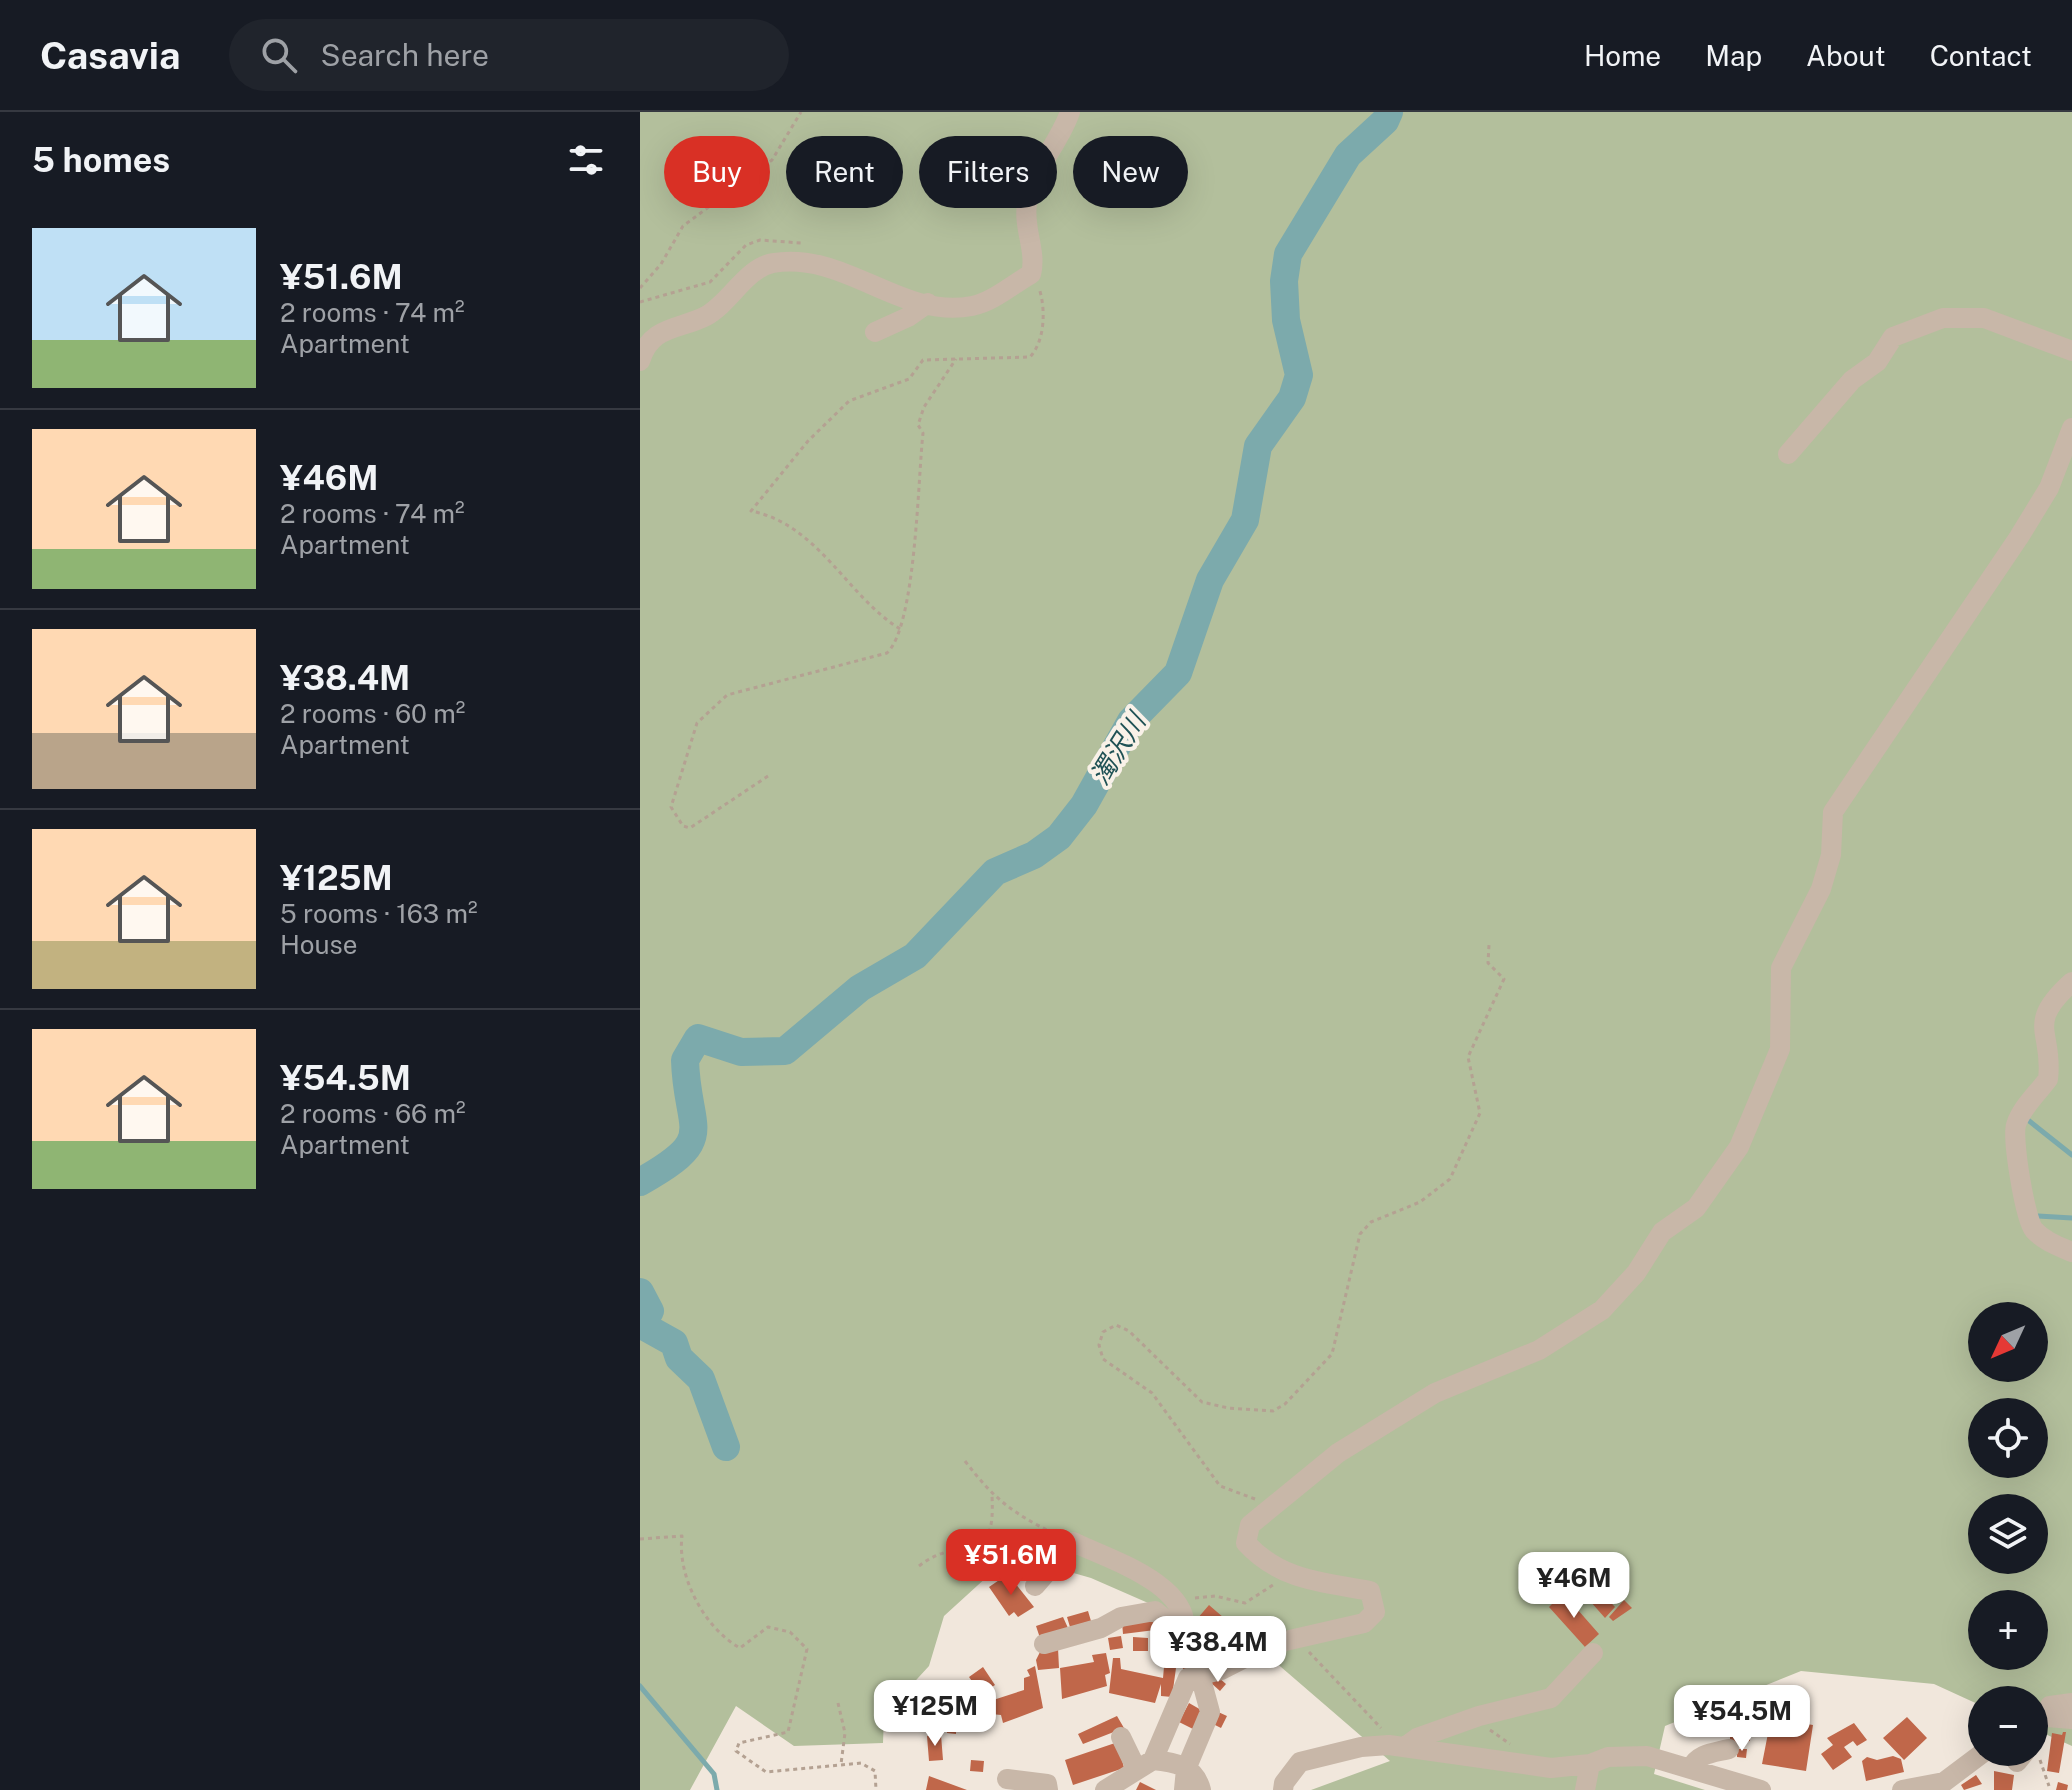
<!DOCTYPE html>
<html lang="en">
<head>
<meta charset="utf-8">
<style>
  body { margin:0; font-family:"Public Sans","Noto Sans JP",sans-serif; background:#20242c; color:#f1f3f6; height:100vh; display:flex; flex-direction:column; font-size:30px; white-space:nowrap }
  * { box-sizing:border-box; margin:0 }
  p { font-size:26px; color:#9ea1a6 }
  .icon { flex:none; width:44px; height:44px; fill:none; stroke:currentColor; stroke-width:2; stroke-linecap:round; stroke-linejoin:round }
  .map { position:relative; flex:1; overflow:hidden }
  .drawer { display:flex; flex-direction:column; background:#171b24; width:640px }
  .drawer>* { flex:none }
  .top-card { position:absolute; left:24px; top:24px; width:760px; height:72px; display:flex; gap:16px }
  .needle { width:52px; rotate:226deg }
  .controls { position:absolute; left:1328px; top:1190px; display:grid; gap:16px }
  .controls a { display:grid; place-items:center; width:80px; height:80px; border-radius:50%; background:#171b24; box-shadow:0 8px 32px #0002; font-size:40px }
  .price { position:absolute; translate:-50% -68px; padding:0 18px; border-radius:16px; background:#fff; color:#222; font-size:26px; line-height:52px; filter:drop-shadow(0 2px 4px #0008) }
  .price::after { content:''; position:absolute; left:50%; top:48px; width:24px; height:18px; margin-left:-12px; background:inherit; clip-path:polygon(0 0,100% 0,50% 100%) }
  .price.active { background:#d93025; color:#fff }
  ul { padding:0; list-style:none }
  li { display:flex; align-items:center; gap:24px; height:200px; padding:0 32px }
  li+li { border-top:2px solid #363941 }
  li span { display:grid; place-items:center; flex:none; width:224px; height:160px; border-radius:0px; color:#555 }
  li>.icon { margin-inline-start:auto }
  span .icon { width:96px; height:96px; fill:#fffc; stroke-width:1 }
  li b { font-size:34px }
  h2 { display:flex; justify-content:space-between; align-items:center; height:96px; padding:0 32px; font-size:34px }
  .chip { padding:0 28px; border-radius:36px; background:#171b24; box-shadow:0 8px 32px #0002; font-size:28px; line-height:72px }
  .chip.active { background:#d93025; color:#fff }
  header { display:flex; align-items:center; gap:48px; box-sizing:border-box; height:112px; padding:0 40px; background:#171b24; border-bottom:2px solid #363941 }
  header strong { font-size:38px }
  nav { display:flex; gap:44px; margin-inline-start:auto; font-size:28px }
  .search { width:560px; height:72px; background:#20242c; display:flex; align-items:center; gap:20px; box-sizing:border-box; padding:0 28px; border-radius:44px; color:#9ea1a6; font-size:30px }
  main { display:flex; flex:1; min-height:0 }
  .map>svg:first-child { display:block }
</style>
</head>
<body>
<header>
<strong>Casavia</strong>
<div class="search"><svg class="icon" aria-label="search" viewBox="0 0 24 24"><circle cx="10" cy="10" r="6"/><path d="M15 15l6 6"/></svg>Search here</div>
<nav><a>Home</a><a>Map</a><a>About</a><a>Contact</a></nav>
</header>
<main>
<section class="drawer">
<h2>5 homes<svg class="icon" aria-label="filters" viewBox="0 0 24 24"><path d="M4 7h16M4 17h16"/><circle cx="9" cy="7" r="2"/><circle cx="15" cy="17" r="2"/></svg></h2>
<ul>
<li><span style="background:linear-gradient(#bfe0f5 70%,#8fb573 0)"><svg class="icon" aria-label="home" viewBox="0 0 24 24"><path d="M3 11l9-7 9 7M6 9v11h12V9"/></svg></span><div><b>¥51.6M</b><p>2 rooms · 74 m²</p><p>Apartment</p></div></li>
<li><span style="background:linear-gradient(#ffd9b3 75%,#8fb573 0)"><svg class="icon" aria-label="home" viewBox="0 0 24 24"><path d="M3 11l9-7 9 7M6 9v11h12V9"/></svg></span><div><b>¥46M</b><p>2 rooms · 74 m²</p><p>Apartment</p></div></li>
<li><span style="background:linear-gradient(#ffd9b3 65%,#b9a48a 0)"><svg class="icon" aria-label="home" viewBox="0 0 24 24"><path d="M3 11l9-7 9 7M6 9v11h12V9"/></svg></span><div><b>¥38.4M</b><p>2 rooms · 60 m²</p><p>Apartment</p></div></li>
<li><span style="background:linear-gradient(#ffd9b3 70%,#c2b280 0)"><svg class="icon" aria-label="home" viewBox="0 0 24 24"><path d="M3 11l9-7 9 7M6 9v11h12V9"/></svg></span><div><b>¥125M</b><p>5 rooms · 163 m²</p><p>House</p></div></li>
<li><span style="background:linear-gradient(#ffd9b3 70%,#8fb573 0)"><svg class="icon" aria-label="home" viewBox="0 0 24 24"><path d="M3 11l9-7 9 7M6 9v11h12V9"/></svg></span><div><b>¥54.5M</b><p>2 rooms · 66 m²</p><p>Apartment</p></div></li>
</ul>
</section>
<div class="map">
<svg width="1432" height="1678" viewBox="0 0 1432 1678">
  <rect width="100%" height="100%" fill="#f1e7dc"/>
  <path fill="#b3bf9c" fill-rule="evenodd" d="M0,0H1432V1634L1394,1617V1588H1342V1594L1294,1572L1161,1559L1025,1614L1014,1662L1065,1678H671L750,1649L627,1543L451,1466L371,1443L304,1504L289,1554L244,1603L243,1631L154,1634L96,1594L50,1678H0ZM1342,1204H1394V1256H1342ZM1342,1300H1394V1352H1342ZM1342,1396H1394V1448H1342ZM1342,1492H1394V1544H1342Z"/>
  <path fill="#7caaac" d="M31,1049L34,1054L0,1074V1066Z"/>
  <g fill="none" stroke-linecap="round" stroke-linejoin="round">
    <path stroke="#7caaac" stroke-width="5" d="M1388,1008L1432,1043
      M1398,1104L1432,1106
      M0,1574L74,1662L77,1678"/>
    <path stroke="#7caaac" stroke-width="28" d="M0,1070C80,1025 47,1021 45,948L58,926L101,940L145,939L220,876L275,844L355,760L394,743L419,725L444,693L491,609L538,561L570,468L605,408L618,334L652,286L659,263L646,208L644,169L648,142L708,43L745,9L749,0
      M0,1180L10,1199L5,1208L7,1216L34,1231L39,1246L61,1267L86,1335"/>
  </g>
  <path fill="#c0674a" d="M368,1462L394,1495L378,1505L374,1500L369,1504L349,1475Z
    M961,1480L975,1495L965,1506L950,1489Z
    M923,1481L959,1522L945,1535L909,1495Z
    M984,1488L992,1496L973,1509L969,1505Z
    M569,1493L584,1506L579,1513L582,1516L587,1511L601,1522L585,1540L572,1529L576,1524L571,1520L565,1527L551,1514Z
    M448,1499L451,1509L430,1515L427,1505Z
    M423,1505L428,1516L400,1526L396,1514Z
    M513,1507L515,1518L483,1522L482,1510Z
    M481,1524L483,1536L470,1538L468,1526Z
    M493,1525L508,1526V1539H493Z
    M418,1536L419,1556L398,1558L396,1548L400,1540Z
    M466,1541L470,1561L465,1563L467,1574L422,1587L420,1556L454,1550L452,1543Z
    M549,1545L551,1556L543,1557L541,1546Z
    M473,1546H480L481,1557L523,1566L524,1555L536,1556L532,1585L521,1584V1572L515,1591L469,1581Z
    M395,1554L403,1596L363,1611L361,1603L351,1602L347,1590L384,1578V1566L390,1564L387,1558Z
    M343,1555L355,1573L341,1582L329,1565Z
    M578,1565L586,1572L580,1579L570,1570Z
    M549,1591L563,1599L553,1617L539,1610Z
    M576,1599L587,1604L581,1616L571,1611Z
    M477,1604L484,1616L443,1632L438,1622Z
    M1267,1605L1287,1626L1264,1648L1243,1626Z
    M1131,1606L1173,1613L1166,1659L1122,1652Z
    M1214,1611L1227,1628L1217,1634L1213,1629L1204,1635L1212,1645L1193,1658L1181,1642L1193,1633L1187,1626Z
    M1090,1612H1110V1629L1090,1632Z
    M307,1613L316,1614V1622L307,1621Z
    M1337,1613L1342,1617L1337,1630L1329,1622Z
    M1423,1620H1426L1419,1661L1407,1659L1412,1621L1422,1623Z
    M301,1623L303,1648L289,1649L287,1624Z
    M478,1630L484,1656L433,1673L425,1648Z
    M1097,1637H1107L1106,1646L1097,1645Z
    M1253,1644L1261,1647L1264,1660L1226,1669L1222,1649L1227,1645L1237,1648Z
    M331,1648L344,1649L343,1660L330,1659Z
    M1354,1659L1374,1663L1372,1678H1354Z
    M1336,1663L1342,1672L1324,1678L1321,1673Z
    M289,1664L327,1678H286Z
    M500,1670L516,1678H496Z
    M1418,1670L1428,1673L1427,1678H1416Z"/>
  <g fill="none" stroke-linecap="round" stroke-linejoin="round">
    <path stroke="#b4a192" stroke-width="3" stroke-dasharray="4 4" stroke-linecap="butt" d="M0,176L21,152L43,114L132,48L161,0
      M0,190L70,170L106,133L120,128L161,131
      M260,517C207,484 178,412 111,399L168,329L209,289L269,267L283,248L390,245C405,229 406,197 399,176
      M128,664L50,716L43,714L31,695L57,611L87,583L247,541C276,514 278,365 283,321L278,313L284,295L316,247
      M325,1349C354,1387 372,1401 415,1422
      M615,1387L580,1374L512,1281L463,1247L459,1233L463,1220L476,1213L489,1219L562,1290L588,1296L633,1299L645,1292L692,1242L720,1122L731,1110L780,1090L810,1067L840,1001L828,945L864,867L848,851L849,833
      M0,1427L42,1424C37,1464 64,1516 100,1536L128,1515L150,1520L167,1537L148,1620L99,1631L96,1639L126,1660L221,1651L235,1659L236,1678
      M279,1454C323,1420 356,1458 352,1384
      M555,1486L575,1484L605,1491L633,1473
      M669,1540L741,1616
      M198,1591L205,1621L201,1652
      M850,1618L870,1632
      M1400,1648L1409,1674"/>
    <path stroke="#c8b7a8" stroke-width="20" d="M235,220L268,205L288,191
      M0,249C11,213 39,218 66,204C90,191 106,156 133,151C206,139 261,208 332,194C353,190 373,172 391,162C397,140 383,116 387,92C392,58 419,32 430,0
      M1148,342L1212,268L1237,250L1253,225L1303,206H1344L1432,239
      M1432,870C1384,913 1414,919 1408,967C1398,981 1381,996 1376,1013C1372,1027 1385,1107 1394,1118C1404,1129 1418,1134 1432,1140
      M395,1474L433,1430C468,1447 554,1473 544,1523
      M404,1532L461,1516L481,1505L515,1499L544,1523L565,1561
      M1394,1604L1432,1607
      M1408,1604L1410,1594L1432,1591
      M481,1625L497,1658
      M766,1634L777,1626L839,1604L911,1586L953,1541
      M513,1648C535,1650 555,1654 561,1678
      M1377,1650L1385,1640
      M1051,1656C1058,1641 1074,1641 1089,1637
      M367,1667L407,1672L408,1678
      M465,1678L513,1648L548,1566L581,1558L632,1532L724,1511L735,1500L730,1479C683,1470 641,1469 606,1431L610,1413L698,1341L795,1281L899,1238L962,1198L996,1161L1022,1120L1056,1096L1099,1035L1140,937L1141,856L1181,777L1191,743L1193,700L1379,425L1409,376L1432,316
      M544,1678L546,1657L570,1600L560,1563
      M643,1678L644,1671L660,1650L721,1635L749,1633L911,1656L950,1652L968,1645L1007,1644L1121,1678
      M945,1678L950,1652
      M1262,1678L1304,1670L1344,1640"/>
  </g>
  <g text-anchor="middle" stroke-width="8" stroke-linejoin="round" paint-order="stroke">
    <g font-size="26" font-style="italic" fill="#1f5155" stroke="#f9f1e8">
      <text transform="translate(478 637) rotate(-58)" y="9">濁沢川</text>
    </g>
  </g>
</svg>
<div class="controls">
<a><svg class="needle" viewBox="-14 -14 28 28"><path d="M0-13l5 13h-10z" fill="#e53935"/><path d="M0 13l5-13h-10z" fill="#9ea1a6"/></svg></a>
<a><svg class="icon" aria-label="locate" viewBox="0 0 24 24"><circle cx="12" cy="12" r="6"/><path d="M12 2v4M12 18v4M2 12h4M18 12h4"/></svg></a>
<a><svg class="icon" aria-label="layers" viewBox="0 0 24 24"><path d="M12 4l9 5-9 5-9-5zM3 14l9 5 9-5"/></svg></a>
<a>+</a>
<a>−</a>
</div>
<b class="price active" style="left:371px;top:1485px">¥51.6M</b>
<b class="price" style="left:934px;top:1508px">¥46M</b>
<b class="price" style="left:578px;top:1572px">¥38.4M</b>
<b class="price" style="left:295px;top:1636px">¥125M</b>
<b class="price" style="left:1102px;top:1641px">¥54.5M</b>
<div class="top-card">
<a class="chip active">Buy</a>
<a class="chip">Rent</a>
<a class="chip">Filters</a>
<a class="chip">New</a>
</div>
</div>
</main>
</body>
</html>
